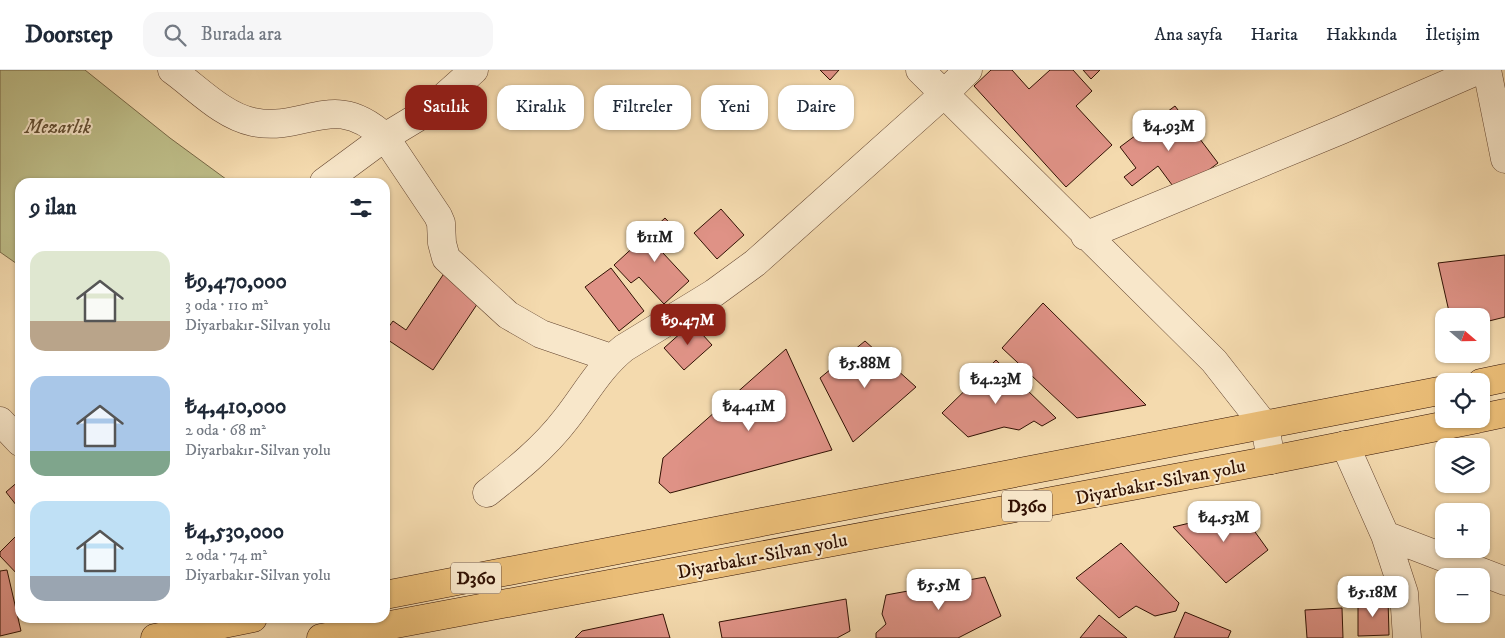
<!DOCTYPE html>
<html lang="tr">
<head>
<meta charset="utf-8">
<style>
  body { margin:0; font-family:"IM FELL DW Pica",serif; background:#f6f6f7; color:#1f2937; height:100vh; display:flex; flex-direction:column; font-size:19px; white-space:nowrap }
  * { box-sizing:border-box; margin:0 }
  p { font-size:16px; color:#747a83 }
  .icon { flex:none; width:28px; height:28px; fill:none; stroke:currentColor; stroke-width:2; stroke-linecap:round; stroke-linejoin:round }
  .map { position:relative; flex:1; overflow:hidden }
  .details { position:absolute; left:15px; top:108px; width:375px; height:445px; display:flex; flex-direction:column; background:#fff; border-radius:15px; box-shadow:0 1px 4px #0004 }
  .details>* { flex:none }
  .top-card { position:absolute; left:405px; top:15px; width:475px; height:45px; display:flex; gap:10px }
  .needle { width:32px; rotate:110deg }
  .buttons { position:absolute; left:1435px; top:238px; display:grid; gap:10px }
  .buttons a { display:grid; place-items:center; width:55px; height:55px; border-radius:10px; background:#fff; box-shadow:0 1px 4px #0004; font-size:25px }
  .price { position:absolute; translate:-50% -42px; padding:0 11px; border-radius:10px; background:#fff; color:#222; font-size:16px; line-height:32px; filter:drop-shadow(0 1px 2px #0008) }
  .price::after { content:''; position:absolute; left:50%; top:30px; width:15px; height:11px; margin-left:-8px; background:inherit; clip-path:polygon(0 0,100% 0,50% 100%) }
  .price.active { background:#8f2418; color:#fff }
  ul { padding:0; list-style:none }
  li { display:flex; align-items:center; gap:15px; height:125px; padding:0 15px }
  li span { display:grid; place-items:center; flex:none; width:140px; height:100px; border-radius:15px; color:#555 }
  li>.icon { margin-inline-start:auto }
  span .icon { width:60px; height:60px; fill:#fffc; stroke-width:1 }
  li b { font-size:21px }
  h2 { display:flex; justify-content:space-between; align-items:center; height:60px; padding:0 15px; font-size:21px }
  .tag { padding:0 18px; border-radius:15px; background:#fff; box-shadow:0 1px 4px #0004; font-size:18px; line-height:45px }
  .tag.active { background:#8f2418; color:#fff }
  header { display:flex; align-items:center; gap:30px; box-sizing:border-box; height:70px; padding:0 25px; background:#fff; border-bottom:1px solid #e0e1e3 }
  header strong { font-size:24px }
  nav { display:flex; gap:28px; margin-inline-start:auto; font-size:18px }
  .search { width:350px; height:45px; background:#f6f6f7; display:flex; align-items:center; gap:12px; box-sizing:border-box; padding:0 18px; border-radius:15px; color:#747a83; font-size:19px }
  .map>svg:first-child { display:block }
</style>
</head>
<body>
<header>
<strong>Doorstep</strong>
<div class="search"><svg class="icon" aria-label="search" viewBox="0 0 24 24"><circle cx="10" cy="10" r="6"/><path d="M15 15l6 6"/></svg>Burada ara</div>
<nav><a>Ana sayfa</a><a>Harita</a><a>Hakkında</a><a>İletişim</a></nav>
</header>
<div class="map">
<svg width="1505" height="568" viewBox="0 0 1505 568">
  <rect width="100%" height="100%" fill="#f4daae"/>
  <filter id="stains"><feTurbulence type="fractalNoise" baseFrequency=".004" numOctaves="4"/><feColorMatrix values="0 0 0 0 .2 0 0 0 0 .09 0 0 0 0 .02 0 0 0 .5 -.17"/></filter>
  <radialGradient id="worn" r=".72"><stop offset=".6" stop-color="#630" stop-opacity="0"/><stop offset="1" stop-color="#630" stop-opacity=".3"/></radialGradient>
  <path fill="#bebe89" stroke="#786846" d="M0,0H85L170,68L230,112H20V196L0,182Z"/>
  <path fill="#df9286" stroke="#311103" d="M820,0H839L830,10Z
    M991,0H1012L1029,19L1050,0H1073L1092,21L1076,36L1112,75L1066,117L974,16Z
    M1083,0H1100L1091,9Z
    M1175,36L1218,93L1178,123L1158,96L1132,116L1124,107L1136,98L1120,77Z
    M721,139L744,165L717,189L694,163Z
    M665,148L682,166L663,183L689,211L664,234L639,207L631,213L614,195Z
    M1505,185V247L1481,253V246H1450L1438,193Z
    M611,198L644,241L619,261L585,217Z
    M447,199L484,224L433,300L385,268V262L393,251L406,260Z
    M1043,233L1146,335L1077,348L1002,278Z
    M692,253L712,275L684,300L664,278Z
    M865,271L916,317L853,372L820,308Z
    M786,279L832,380L670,423L659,413L663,388Z
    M996,290L1056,348L1042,356L1034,351L1019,360L1004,357L968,367L942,343Z
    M20,410V440L6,422Z
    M1240,441L1268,480L1226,513L1173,457Z
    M20,462V507L0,486V482Z
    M1121,473L1179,533L1176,541L1155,546L1136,536L1119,548L1076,508Z
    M7,500L21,561L0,566V501Z
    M985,507L1001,546L958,568H876V563L886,554L882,544L886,525Z
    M846,529L850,561L837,568H722L719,552Z
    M1388,529L1389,565L1358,566V530Z
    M1342,538L1343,568H1307L1305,540Z
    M1185,542L1231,561L1228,568H1174Z
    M663,544L670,568H575L582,561Z
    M1099,545L1127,568H1080Z"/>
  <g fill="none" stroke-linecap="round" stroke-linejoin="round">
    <defs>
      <path id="minor" d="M172,0C197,18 223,46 253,52C306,63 333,19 385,67L438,146L441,153L442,173L446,188L508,245L541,264L611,288
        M920,0L1214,291L1265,356L1271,390
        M1487,0L1505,89
        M324,112L385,67L428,41L474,0
        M1085,166L1341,60L1479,0
        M0,351L20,372
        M1345,375L1385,465L1404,523L1407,568
        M487,423C515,401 544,378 566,349C585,325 599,298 624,278L714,223L755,193L944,24L968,0
        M1385,465L1505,511"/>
      <path id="highway" d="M1481,313L1505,308
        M1481,348L1505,343
        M385,525L1444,320
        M155,568L253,548
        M321,568L1271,390L1477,349"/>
    </defs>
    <use href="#minor" stroke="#62432e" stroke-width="29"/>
    <use href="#highway" stroke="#311103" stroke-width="29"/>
    <use href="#minor" stroke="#f8e7ca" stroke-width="28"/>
    <use href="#highway" stroke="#eabd77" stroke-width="28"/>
  </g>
  <g text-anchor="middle" stroke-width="4" stroke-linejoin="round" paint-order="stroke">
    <g fill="#f8e7ca" stroke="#6d513f" stroke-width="1">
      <rect x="1002" y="420.5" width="50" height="31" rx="4"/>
      <rect x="451" y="492.5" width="50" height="31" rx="4"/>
    </g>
    <g font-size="18" font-weight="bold" fill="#311103">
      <text x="1027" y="442">D360</text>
      <text x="476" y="514">D360</text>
    </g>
    <g font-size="19" font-style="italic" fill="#624e32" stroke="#f8e7ca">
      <text x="58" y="63">Mezarlık</text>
    </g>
    <g font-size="19" fill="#311103" stroke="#f8e7ca">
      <text transform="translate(1160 411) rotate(-11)" y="7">Diyarbakır-Silvan yolu</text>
      <text transform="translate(762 485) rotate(-11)" y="7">Diyarbakır-Silvan yolu</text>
    </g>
  </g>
  <rect width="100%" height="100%" filter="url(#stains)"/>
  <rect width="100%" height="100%" fill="url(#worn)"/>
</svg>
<div class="buttons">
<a><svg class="needle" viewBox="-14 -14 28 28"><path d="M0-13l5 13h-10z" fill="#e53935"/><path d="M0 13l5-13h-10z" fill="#747a83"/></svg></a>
<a><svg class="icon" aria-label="locate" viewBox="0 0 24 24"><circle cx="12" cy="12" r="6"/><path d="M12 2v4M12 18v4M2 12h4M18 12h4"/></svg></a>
<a><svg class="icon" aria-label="layers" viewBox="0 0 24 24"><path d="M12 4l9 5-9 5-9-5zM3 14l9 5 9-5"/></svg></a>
<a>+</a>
<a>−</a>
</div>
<b class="price" style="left:1169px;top:82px">₺4.93M</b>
<b class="price" style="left:655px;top:193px">₺11M</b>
<b class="price active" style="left:688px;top:276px">₺9.47M</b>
<b class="price" style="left:865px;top:319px">₺5.88M</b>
<b class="price" style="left:996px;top:335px">₺4.23M</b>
<b class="price" style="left:749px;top:362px">₺4.41M</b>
<b class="price" style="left:1224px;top:473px">₺4.53M</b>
<b class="price" style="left:939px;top:541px">₺5.5M</b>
<b class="price" style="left:1373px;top:548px">₺5.18M</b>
<div class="top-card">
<a class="tag active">Satılık</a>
<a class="tag">Kiralık</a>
<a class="tag">Filtreler</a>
<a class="tag">Yeni</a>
<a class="tag">Daire</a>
</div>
<section class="details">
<h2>9 ilan<svg class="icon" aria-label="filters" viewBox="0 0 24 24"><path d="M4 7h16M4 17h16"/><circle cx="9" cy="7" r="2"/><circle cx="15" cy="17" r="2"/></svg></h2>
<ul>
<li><span style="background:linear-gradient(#dfe7d0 70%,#b9a48a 0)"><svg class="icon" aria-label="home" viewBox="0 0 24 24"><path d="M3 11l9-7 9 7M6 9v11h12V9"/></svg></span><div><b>₺9,470,000</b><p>3 oda · 110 m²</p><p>Diyarbakır-Silvan yolu</p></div></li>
<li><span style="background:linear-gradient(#a9c7e8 75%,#7fa58c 0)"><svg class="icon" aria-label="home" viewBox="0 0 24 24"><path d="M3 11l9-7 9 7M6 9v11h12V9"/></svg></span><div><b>₺4,410,000</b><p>2 oda · 68 m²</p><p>Diyarbakır-Silvan yolu</p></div></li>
<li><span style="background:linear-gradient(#bfe0f5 75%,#9aa5b1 0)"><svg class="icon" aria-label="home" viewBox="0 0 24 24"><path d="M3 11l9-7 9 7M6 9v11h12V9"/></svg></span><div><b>₺4,530,000</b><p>2 oda · 74 m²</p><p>Diyarbakır-Silvan yolu</p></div></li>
</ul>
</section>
</div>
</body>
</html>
